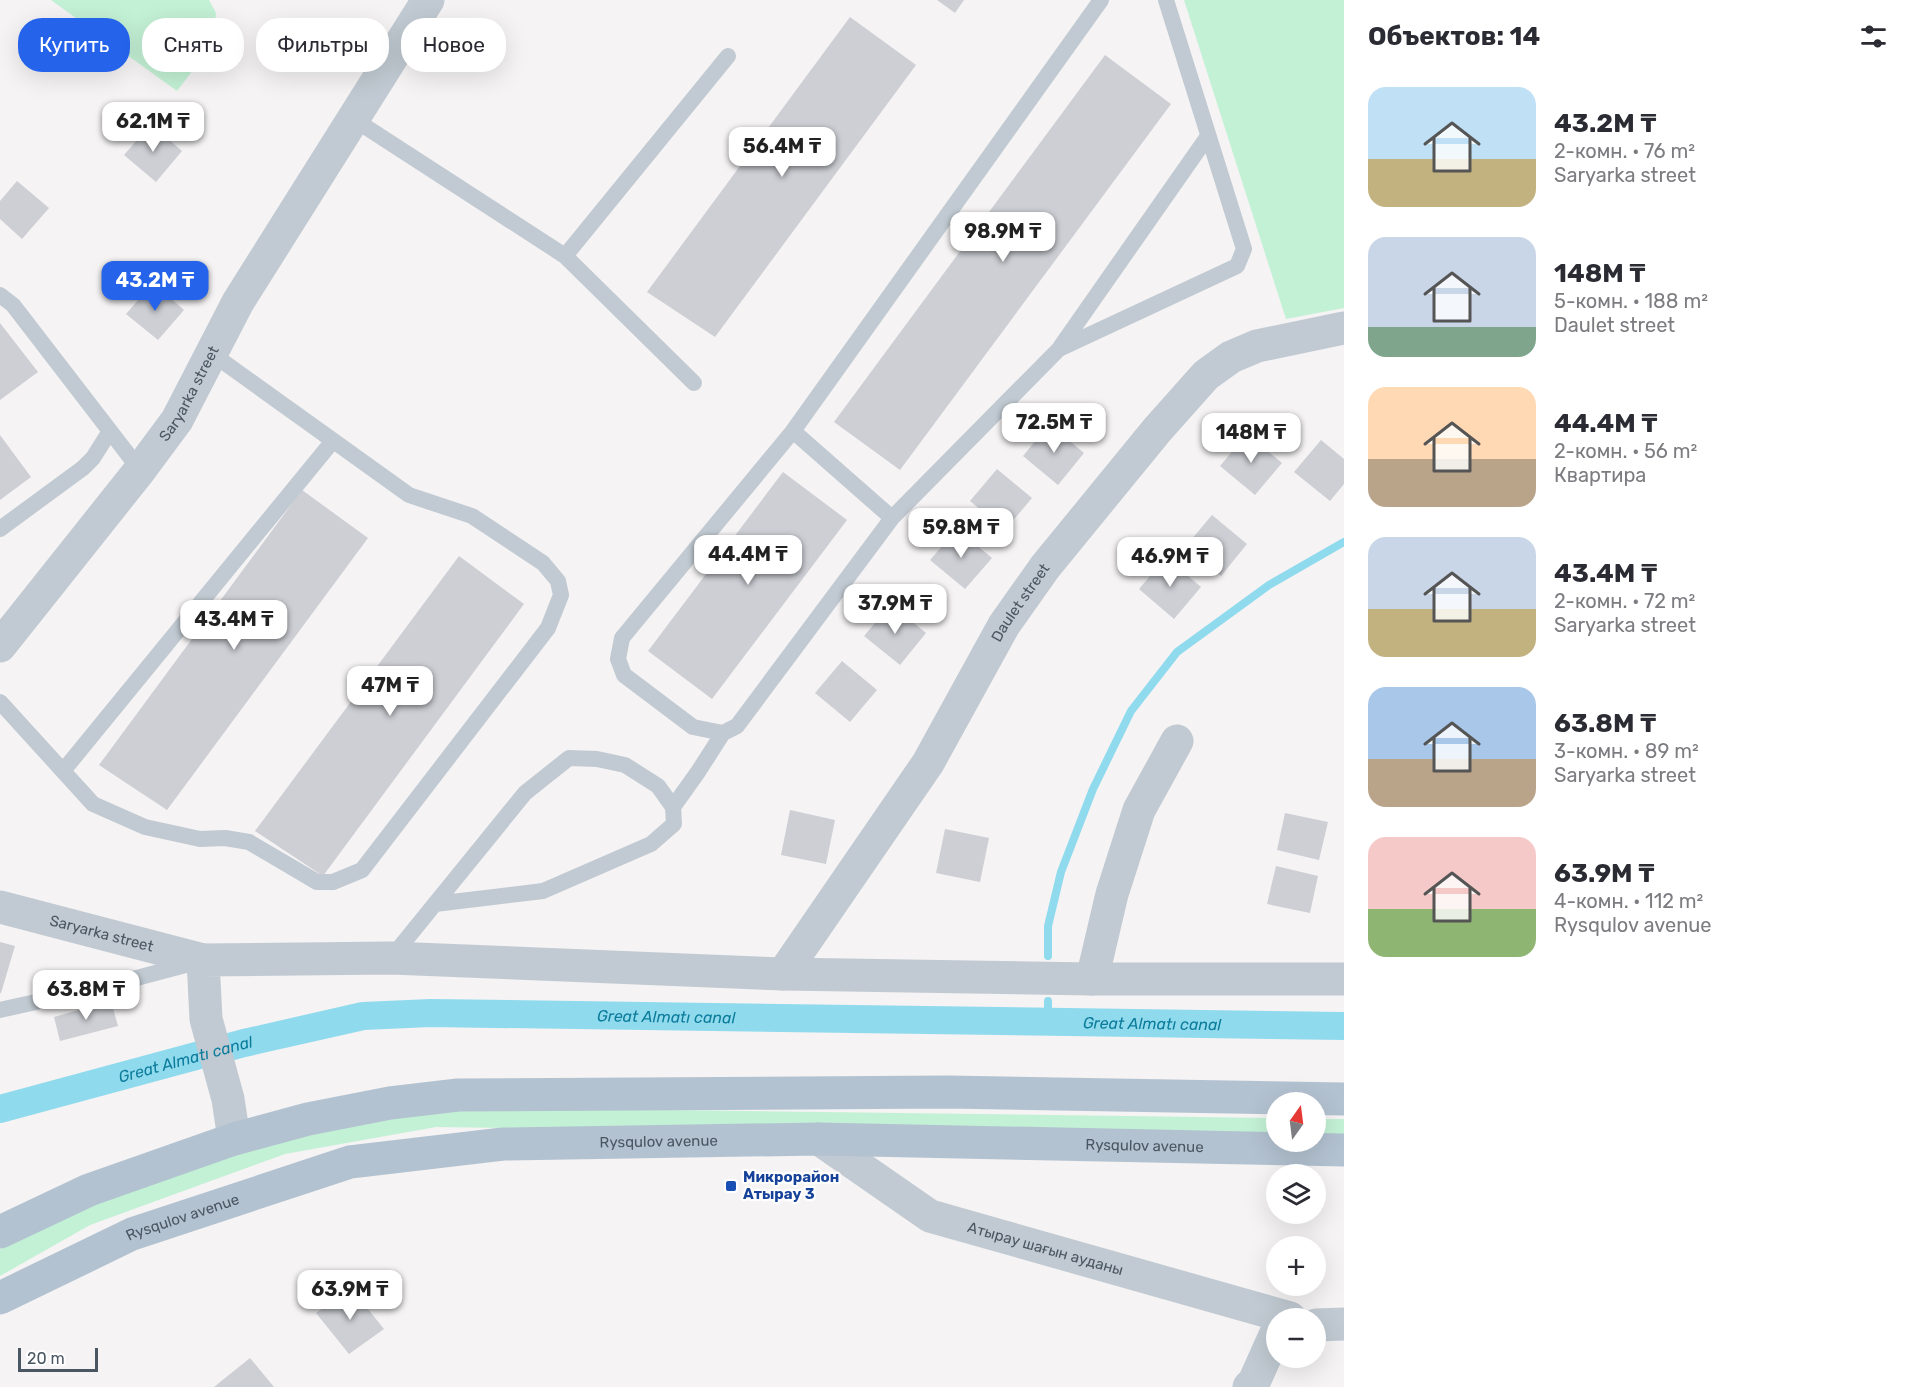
<!DOCTYPE html>
<html lang="ru">
<head>
<meta charset="utf-8">
<style>
  body { margin:0; font-family:Rubik,sans-serif; background:#f2f2f3; color:#2b2b33; height:100vh; display:flex; flex-direction:column; font-size:22px; white-space:nowrap }
  * { box-sizing:border-box; margin:0 }
  p { font-size:20px; color:#7c7c81 }
  .icon { flex:none; width:33px; height:33px; fill:none; stroke:currentColor; stroke-width:2; stroke-linecap:round; stroke-linejoin:round }
  .map { position:relative; flex:1; overflow:hidden }
  .sheet { display:flex; flex-direction:column; background:#fff; width:570px }
  .sheet>* { flex:none }
  .hud { position:absolute; left:18px; top:18px; width:570px; height:54px; display:flex; gap:12px }
  .needle { width:39px; rotate:14deg }
  .fabs { position:absolute; left:1266px; top:1092px; display:grid; gap:12px }
  .fabs a { display:grid; place-items:center; width:60px; height:60px; border-radius:50%; background:#fff; box-shadow:0 6px 24px #0002; font-size:30px }
  .scale { position:absolute; left:18px; bottom:15px; width:80px; box-sizing:border-box; padding-left:6px; border:3px solid #4a5661; border-top:0; font-size:16px; line-height:21px; white-space:nowrap; color:#4a5661; -webkit-text-stroke:4px #fff; paint-order:stroke }
  .price { position:absolute; translate:-50% -51px; padding:0 14px; border-radius:12px; background:#fff; color:#222; font-size:20px; line-height:39px; filter:drop-shadow(0 2px 3px #0008) }
  .price::after { content:''; position:absolute; left:50%; top:36px; width:18px; height:14px; margin-left:-9px; background:inherit; clip-path:polygon(0 0,100% 0,50% 100%) }
  .price.selected { background:#2563eb; color:#fff }
  ul { padding:0; list-style:none }
  li { display:flex; align-items:center; gap:18px; height:150px; padding:0 24px }
  li span { display:grid; place-items:center; flex:none; width:168px; height:120px; border-radius:18px; color:#555 }
  li>.icon { margin-inline-start:auto }
  span .icon { width:72px; height:72px; fill:#fffc; stroke-width:1 }
  li b { font-size:26px }
  h2 { display:flex; justify-content:space-between; align-items:center; height:72px; padding:0 24px; font-size:26px }
  .pill { padding:0 21px; border-radius:24px; background:#fff; box-shadow:0 6px 24px #0002; font-size:21px; line-height:54px }
  .pill.selected { background:#2563eb; color:#fff }
  main { display:flex; flex:1; min-height:0 }
  .map>svg:first-child { display:block }
</style>
</head>
<body>
<main>
<div class="map">
<svg width="1344" height="1387" viewBox="0 0 1344 1387">
  <rect width="100%" height="100%" fill="#f5f3f3"/>
  <path fill="#c3f1d5" d="M51,0H209L216,13L213,44L177,91Z
    M1184,0H1344V308L1286,319Z
    M438,1107L1276,1118V1137L436,1127L285,1154L90,1225L0,1276V1249L79,1206L281,1136Z
    M1316,1119H1344V1138L1316,1137Z"/>
  <g fill="none" stroke-linecap="round" stroke-linejoin="round">
    <path stroke="#90daee" stroke-width="8" d="M1048,956V926L1061,872L1093,789L1131,711L1177,652L1269,585L1344,542
      M1048,1022V1001"/>
    <path stroke="#90daee" stroke-width="28" id="s1" d="M0,1109L244,1043L363,1016L431,1013L1344,1026"/>
  </g>
  <path fill="#cdcfd5" d="M937,0H964L955,13Z
    M850,17L916,65L715,337L647,292Z
    M1105,55L1171,104L900,470L834,422Z
    M151,124L182,151L156,182L124,155Z
    M17,181L49,208L22,239L0,219V201Z
    M153,283L184,310L158,340L126,314Z
    M0,323L38,372L0,400Z
    M1049,424L1084,453L1058,485L1023,456Z
    M1247,434L1282,463L1255,495L1220,466Z
    M0,435L31,477L0,500Z
    M1321,440L1344,459V484L1330,501L1294,472Z
    M997,469L1032,498L1005,530L970,501Z
    M783,472L847,520L712,699L648,651Z
    M302,490L368,538L167,810L99,765Z
    M1212,515L1247,544L1221,576L1185,547Z
    M957,529L992,558L965,589L930,560Z
    M459,556L524,604L323,876L255,831Z
    M1166,557L1201,587L1174,619L1139,589Z
    M891,604L926,633L900,665L864,636Z
    M842,661L877,690L850,722L815,693Z
    M790,810L835,820L826,864L781,855Z
    M1285,813L1328,822L1319,860L1277,850Z
    M945,829L989,838L980,882L936,873Z
    M1276,866L1318,876L1310,913L1267,904Z
    M0,942L15,946L1,993H0Z
    M111,1001L118,1026L60,1041L54,1017Z
    M351,1288L384,1329L349,1354L316,1313Z
    M250,1358L274,1387H214Z"/>
  <g fill="none" stroke-linecap="round" stroke-linejoin="round">
    <path stroke="#c1cad2" stroke-width="16" d="M1101,0L793,431L622,638L618,659L624,675L693,727L723,733L737,726L892,518L1059,349L1237,266L1244,249L1166,0
      M352,118L565,256L694,383
      M565,256L728,56
      M0,295L13,305L140,470
      M1061,346L1208,136
      M793,431L892,518
      M0,529L83,468L93,458L110,431
      M0,702L93,804L145,827L200,839L225,838L249,842L317,882H333L362,870L548,628L561,595L558,581L543,563L472,516L409,495L211,353
      M63,771L332,442
      M673,807L698,772L723,733
      M391,958L525,793L569,758L597,759L625,765L658,786L673,807L674,824L651,844L543,891L435,904
      M0,1010L99,988L193,963"/>
    <g stroke="#c1cad2" stroke-width="33">
      <path id="s2" d="M0,646L140,470L177,420L238,302L428,0"/>
      <path id="s3" d="M0,907L203,960"/>
      <path d="M783,974L1092,979H1344"/>
      <path d="M1092,979L1112,894L1139,810L1177,741"/>
      <path id="s4" d="M819,1139L930,1216L1290,1318"/>
      <path d="M1316,1325L1344,1324"/>
      <path d="M1249,1387L1254,1382L1276,1333"/>
    </g>
    <path stroke="#c1cad2" stroke-width="33" id="s5" d="M234,1139L228,1099L206,1019L203,960L391,958L783,974L928,763L1004,625L1045,567L1157,430L1206,375L1231,357L1257,346L1344,328"/>
    <g stroke="#b3c2d1" stroke-width="33">
      <path d="M0,1232L89,1190L234,1139L308,1119L390,1103L458,1095L948,1092L1344,1099"/>
      <path id="s6" d="M0,1298L132,1234L350,1162L503,1144L819,1139L1344,1150"/>
    </g>
  </g>
  <rect fill="#1a4fb4" stroke="#fff" stroke-width="2" x="725" y="1180" width="12" height="12" rx="3"/>
  <g text-anchor="middle" stroke-width="4.5" stroke-linejoin="round" paint-order="stroke">
    <g font-size="15" fill="#4a5661" stroke="#fff">
      <text dy="5" stroke="none"><textPath href="#s2" startOffset="316">Saryarka street</textPath></text>
      <text dy="5" stroke="none"><textPath href="#s5" startOffset="1204">Daulet street</textPath></text>
      <text dy="5" stroke="none"><textPath href="#s3" startOffset="105">Saryarka street</textPath></text>
      <text dy="5" stroke="none"><textPath href="#s6" startOffset="686">Rysqulov avenue</textPath></text>
      <text dy="5" stroke="none"><textPath href="#s6" startOffset="1172">Rysqulov avenue</textPath></text>
      <text dy="5" stroke="none"><textPath href="#s6" startOffset="200">Rysqulov avenue</textPath></text>
      <text dy="5" stroke="none"><textPath href="#s4" startOffset="255">Атырау шағын ауданы</textPath></text>
    </g>
    <g font-size="15" font-weight="bold" fill="#164399" stroke="#fff" text-anchor="start">
      <text x="743" y="1182">Микрорайон<tspan x="743" dy="17">Атырау 3</tspan></text>
    </g>
    <g font-size="16" font-style="italic" fill="#0c7c9b" stroke="#fff">
      <text dy="6" stroke="none"><textPath href="#s1" startOffset="678">Great Almatı canal</textPath></text>
      <text dy="6" stroke="none"><textPath href="#s1" startOffset="1164">Great Almatı canal</textPath></text>
      <text dy="6" stroke="none"><textPath href="#s1" startOffset="192">Great Almatı canal</textPath></text>
    </g>
  </g>
</svg>
<div class="fabs">
<a><svg class="needle" viewBox="-14 -14 28 28"><path d="M0-13l5 13h-10z" fill="#e53935"/><path d="M0 13l5-13h-10z" fill="#7c7c81"/></svg></a>
<a><svg class="icon" aria-label="layers" viewBox="0 0 24 24"><path d="M12 4l9 5-9 5-9-5zM3 14l9 5 9-5"/></svg></a>
<a>+</a>
<a>−</a>
</div>
<div class="scale">20 m</div>
<b class="price" style="left:153px;top:153px">62.1M ₸</b>
<b class="price" style="left:782px;top:178px">56.4M ₸</b>
<b class="price" style="left:1003px;top:263px">98.9M ₸</b>
<b class="price selected" style="left:155px;top:312px">43.2M ₸</b>
<b class="price" style="left:1054px;top:454px">72.5M ₸</b>
<b class="price" style="left:1251px;top:464px">148M ₸</b>
<b class="price" style="left:961px;top:559px">59.8M ₸</b>
<b class="price" style="left:748px;top:586px">44.4M ₸</b>
<b class="price" style="left:1170px;top:588px">46.9M ₸</b>
<b class="price" style="left:895px;top:635px">37.9M ₸</b>
<b class="price" style="left:234px;top:651px">43.4M ₸</b>
<b class="price" style="left:390px;top:717px">47M ₸</b>
<b class="price" style="left:86px;top:1021px">63.8M ₸</b>
<b class="price" style="left:350px;top:1321px">63.9M ₸</b>
<div class="hud">
<a class="pill selected">Купить</a>
<a class="pill">Снять</a>
<a class="pill">Фильтры</a>
<a class="pill">Новое</a>
</div>
</div>
<section class="sheet">
<h2>Объектов: 14<svg class="icon" aria-label="filters" viewBox="0 0 24 24"><path d="M4 7h16M4 17h16"/><circle cx="9" cy="7" r="2"/><circle cx="15" cy="17" r="2"/></svg></h2>
<ul>
<li><span style="background:linear-gradient(#bfe0f5 60%,#c2b280 0)"><svg class="icon" aria-label="home" viewBox="0 0 24 24"><path d="M3 11l9-7 9 7M6 9v11h12V9"/></svg></span><div><b>43.2M ₸</b><p>2-комн. · 76 m²</p><p>Saryarka street</p></div></li>
<li><span style="background:linear-gradient(#c9d6e8 75%,#7fa58c 0)"><svg class="icon" aria-label="home" viewBox="0 0 24 24"><path d="M3 11l9-7 9 7M6 9v11h12V9"/></svg></span><div><b>148M ₸</b><p>5-комн. · 188 m²</p><p>Daulet street</p></div></li>
<li><span style="background:linear-gradient(#ffd9b3 60%,#b9a48a 0)"><svg class="icon" aria-label="home" viewBox="0 0 24 24"><path d="M3 11l9-7 9 7M6 9v11h12V9"/></svg></span><div><b>44.4M ₸</b><p>2-комн. · 56 m²</p><p>Квартира</p></div></li>
<li><span style="background:linear-gradient(#c9d6e8 60%,#c2b280 0)"><svg class="icon" aria-label="home" viewBox="0 0 24 24"><path d="M3 11l9-7 9 7M6 9v11h12V9"/></svg></span><div><b>43.4M ₸</b><p>2-комн. · 72 m²</p><p>Saryarka street</p></div></li>
<li><span style="background:linear-gradient(#a9c7e8 60%,#b9a48a 0)"><svg class="icon" aria-label="home" viewBox="0 0 24 24"><path d="M3 11l9-7 9 7M6 9v11h12V9"/></svg></span><div><b>63.8M ₸</b><p>3-комн. · 89 m²</p><p>Saryarka street</p></div></li>
<li><span style="background:linear-gradient(#f6c9c9 60%,#8fb573 0)"><svg class="icon" aria-label="home" viewBox="0 0 24 24"><path d="M3 11l9-7 9 7M6 9v11h12V9"/></svg></span><div><b>63.9M ₸</b><p>4-комн. · 112 m²</p><p>Rysqulov avenue</p></div></li>
</ul>
</section>
</main>
</body>
</html>
